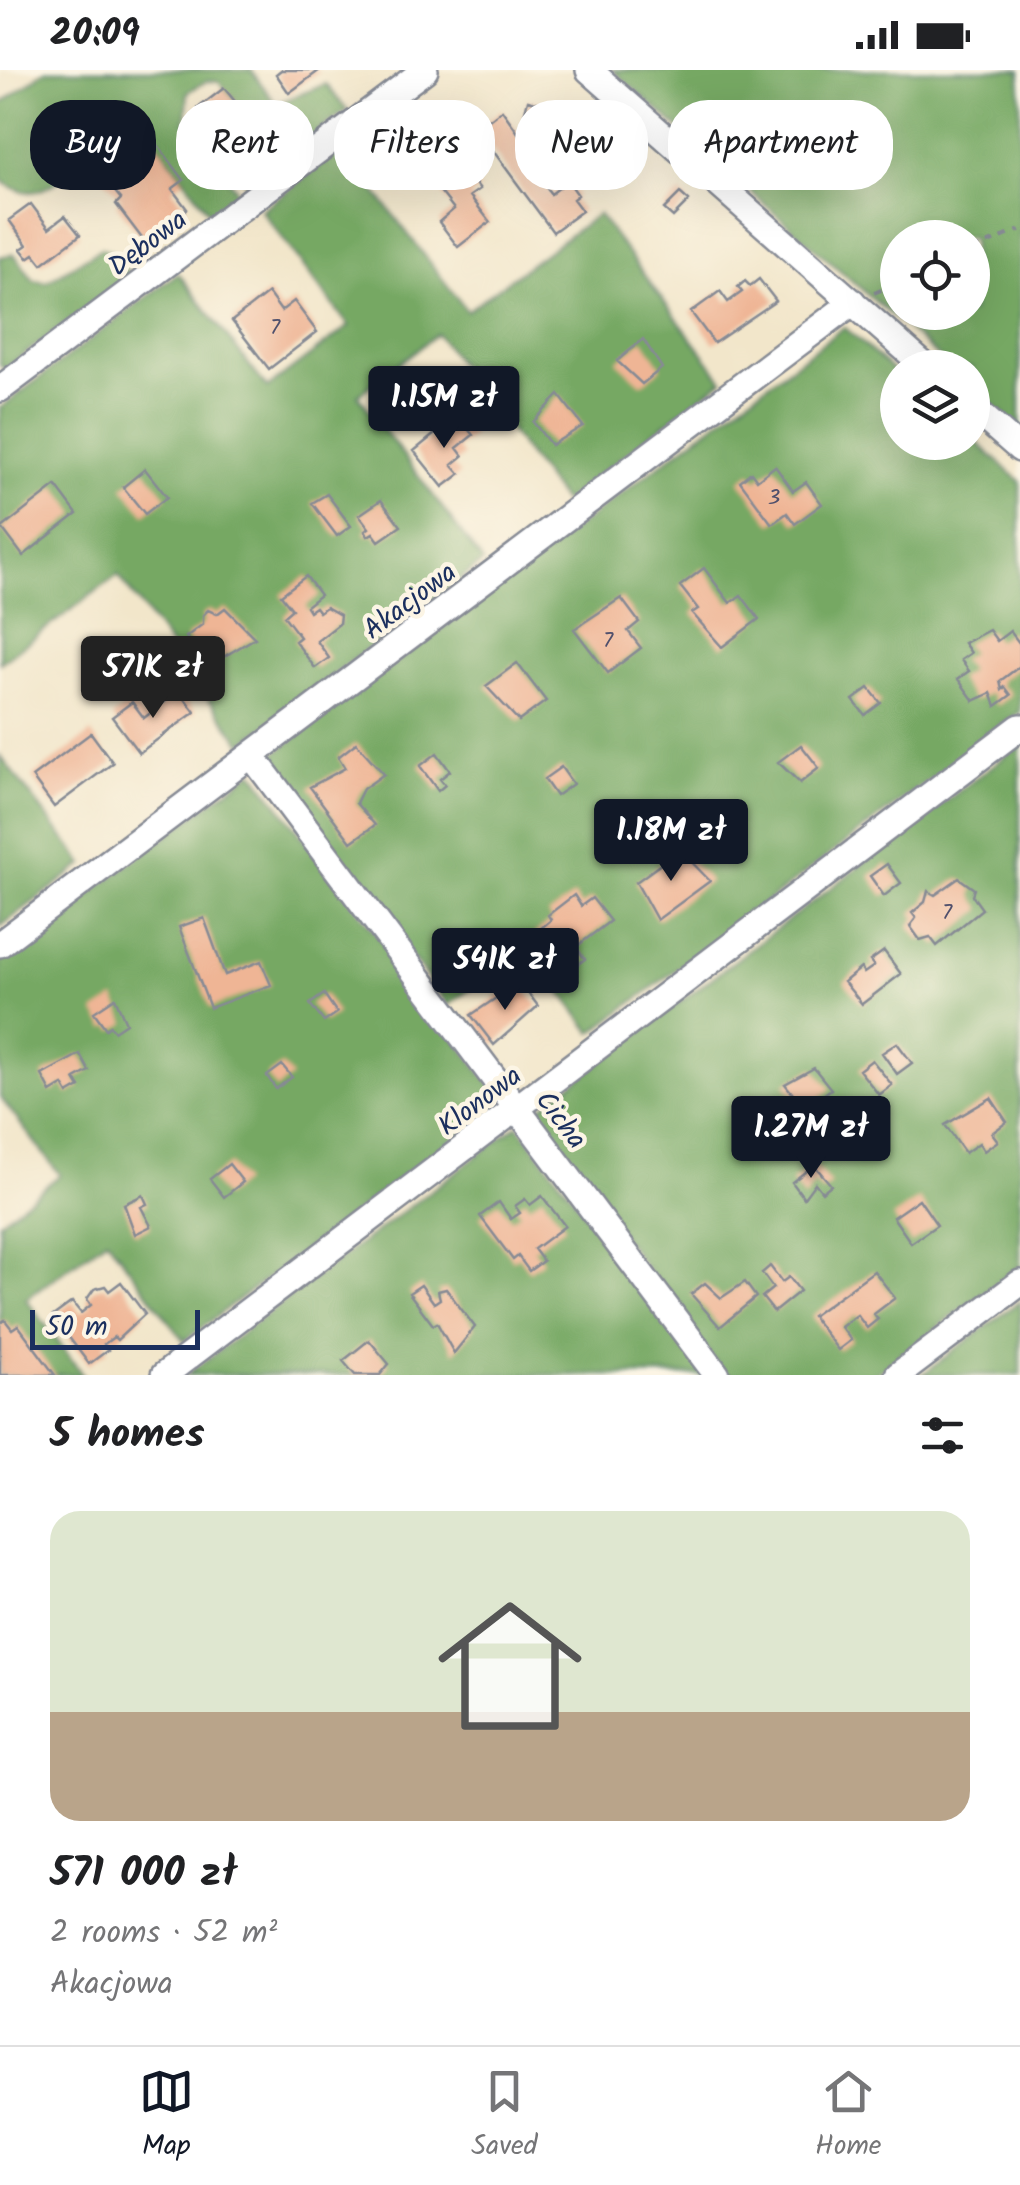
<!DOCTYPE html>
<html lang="en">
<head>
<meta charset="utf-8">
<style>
  body { margin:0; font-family:Kalam,sans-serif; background:#f6f6f6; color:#202124; height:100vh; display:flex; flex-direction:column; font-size:38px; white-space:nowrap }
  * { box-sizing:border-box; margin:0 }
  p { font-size:32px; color:#757577 }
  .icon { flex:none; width:55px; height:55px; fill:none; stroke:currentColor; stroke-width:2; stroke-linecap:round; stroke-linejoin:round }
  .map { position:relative; height:1305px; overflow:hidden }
  .side { display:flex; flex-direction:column; background:#fff; flex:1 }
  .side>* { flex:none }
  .hud { position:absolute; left:30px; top:30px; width:960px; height:90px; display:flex; gap:20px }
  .tools { position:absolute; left:880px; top:150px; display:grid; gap:20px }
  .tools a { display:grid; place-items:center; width:110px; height:110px; border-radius:50%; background:#fff; box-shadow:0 10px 40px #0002; font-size:50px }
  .scale { position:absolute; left:30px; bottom:25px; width:170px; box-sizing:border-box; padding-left:10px; border:5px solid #1b2f5e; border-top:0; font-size:28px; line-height:35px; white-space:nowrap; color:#1b2f5e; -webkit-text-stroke:8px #fcf5e5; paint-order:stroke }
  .price { position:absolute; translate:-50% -85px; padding:0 22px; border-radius:10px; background:#111827; color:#fff; font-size:32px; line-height:65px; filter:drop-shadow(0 2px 5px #0008) }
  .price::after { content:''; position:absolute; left:50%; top:60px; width:30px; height:22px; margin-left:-15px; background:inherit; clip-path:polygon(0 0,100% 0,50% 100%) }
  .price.active { background:#222; color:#fff }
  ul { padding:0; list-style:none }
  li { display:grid; align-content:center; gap:20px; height:530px; padding:0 50px }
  li span { display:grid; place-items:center; height:310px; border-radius:30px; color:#555 }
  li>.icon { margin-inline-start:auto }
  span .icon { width:180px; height:180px; fill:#fffc; stroke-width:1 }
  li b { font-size:42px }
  h2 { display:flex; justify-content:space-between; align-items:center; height:120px; padding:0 50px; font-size:42px }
  .chip { padding:0 35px; border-radius:40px; background:#fff; box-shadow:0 10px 40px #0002; font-size:35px; line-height:90px }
  .chip.active { background:#111827; color:#fff }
  .status { display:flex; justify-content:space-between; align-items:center; height:70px; padding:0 50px; background:#fff; direction:ltr }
  .status svg { height:28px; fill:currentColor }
  .menu { display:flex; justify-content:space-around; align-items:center; height:140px; border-top:2px solid #e0e0e0; background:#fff; font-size:28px; color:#757577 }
  .menu a { display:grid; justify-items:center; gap:5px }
  .menu .active { color:#111827 }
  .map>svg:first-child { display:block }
</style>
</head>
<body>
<div class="status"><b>20:09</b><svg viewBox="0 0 49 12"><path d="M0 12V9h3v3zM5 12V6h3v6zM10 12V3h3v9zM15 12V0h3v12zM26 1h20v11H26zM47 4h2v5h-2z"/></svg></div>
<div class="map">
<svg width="1020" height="1305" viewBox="0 0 1020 1305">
  <rect width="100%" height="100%" fill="#fcf5e5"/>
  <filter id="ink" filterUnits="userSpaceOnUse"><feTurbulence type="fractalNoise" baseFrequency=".01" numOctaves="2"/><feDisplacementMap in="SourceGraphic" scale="20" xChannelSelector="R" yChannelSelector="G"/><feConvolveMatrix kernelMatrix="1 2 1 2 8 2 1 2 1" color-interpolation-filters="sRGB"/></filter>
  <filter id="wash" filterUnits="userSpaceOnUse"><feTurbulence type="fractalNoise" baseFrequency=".0048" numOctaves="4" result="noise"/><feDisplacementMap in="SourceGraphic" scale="40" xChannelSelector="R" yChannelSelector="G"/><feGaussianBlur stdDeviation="2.25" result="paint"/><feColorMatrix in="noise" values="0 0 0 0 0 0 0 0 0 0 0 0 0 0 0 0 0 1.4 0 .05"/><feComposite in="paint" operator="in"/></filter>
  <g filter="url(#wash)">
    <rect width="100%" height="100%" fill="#f2e6ca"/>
    <path fill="#76a863" stroke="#486c60" stroke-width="2.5" fill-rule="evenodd" d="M46,0H251L276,34L326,14L347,40L247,116L220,65L243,41L219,12L207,11L188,22L186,53L238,122L212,146L134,42C101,36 77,53 63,82L74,98C47,119 30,134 0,109V35Z
      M612,0H1020V359L973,317L972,298L950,297ZM898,168H972V242H898Z
      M343,79L467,241L598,144L723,310L563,432L437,264L358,325L483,492L242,674L118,505L0,593V338L178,203L267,318L349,256L261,140Z
      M102,178L118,184L130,207L4,299L0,294V187L14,184L34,210L46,212Z
      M844,257L897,304L898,372L973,369L1020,411V642L592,963L528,877L448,935L263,692Z
      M1020,675V1196L874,1305H725L532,1044Z
      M0,686L84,794L0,857Z
      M253,701L503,1031L184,1271L107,1169L26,1229L83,1305H0V1151L60,1105L0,1027V891Z
      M518,1055L709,1305H186Z
      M1020,1231V1305H922Z"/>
    <g id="blocks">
      <path fill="#efb595" d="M281,0H320L289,23L276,4Z
        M224,18L243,41L220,65L198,38Z
        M528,30L547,35L542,54L523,49Z
        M502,40L538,91L530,96L551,124L568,111L578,125L573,129L582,141L553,162L477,59Z
        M100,63L111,73L123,68L132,77L149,63L184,110L172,119L187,139L144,171L116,134L121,129L81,80V74Z
        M465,100L480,119L470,126L490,152L458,177L439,152L454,139L439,120Z
        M680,123L689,131L673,147L664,139Z
        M31,134L49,158L65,146L80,165L42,194L34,184L28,188L21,179L27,175L9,150Z
        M759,209L776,231L714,273L691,242L720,221L728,232L742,222L738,217L745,211L750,216Z
        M268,223L281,241L294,231L317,262L269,299L232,251Z
        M643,269L662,298L642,314L617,291Z
        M559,325L583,356L551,375L533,352Z
        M457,346L473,365L457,378L463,386L452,395L460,404L443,417L414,381Z
        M775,396L793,421L806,412L822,434L795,454L787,443L772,454L740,411L751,402L757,410Z
        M145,399L167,427L145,444L123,417Z
        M56,416L77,444L23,486L2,458Z
        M327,424L351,456L337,466L312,433Z
        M381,430L401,456L379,471L373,463L368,466L365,461L369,458L359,445Z
        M704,498L730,533L741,525L759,549L722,577L692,543L698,539L680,516Z
        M306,506L320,525L306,536L309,541L315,537L319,542L326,537L340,545L339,554L317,571L329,588L315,598L295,571L300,567L284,546L292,539L281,525Z
        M621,528L639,552L628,561L641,578L608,603L574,559Z
        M225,538L255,568L220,589L214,581L202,590L186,567L203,554V545L208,540L217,544Z
        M989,560L997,571L1010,561L1020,574V596L1000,611L1002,620L1005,617L1011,625L996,636L991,623L974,631L958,609L969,601L961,590L971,583L964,573Z
        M517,593L546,631L519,651L486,616Z
        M869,618L881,633L865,645L853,630Z
        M179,621L195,642L139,683L112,647L132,632L144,648Z
        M91,663L113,693L54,737L32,707Z
        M356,673L384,704L363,719L356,733L375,755L351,772L310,717L345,698L338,687Z
        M801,675L819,698L800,713L778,692Z
        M437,683L450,701L440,709L445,715L438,721L420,696Z
        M561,697L573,714L556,726L544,709Z
        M680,780L710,811L657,850L636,812Z
        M887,794L901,813L884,826L870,806Z
        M959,808L974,819L972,825L982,839L937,876L930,867L920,870L910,856L916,848L912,843L925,832L928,821L935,825Z
        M574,825L581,836L592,828L610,851L576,877L585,889L567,902L534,864L551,850L548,845Z
        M204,848L225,905L261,891L271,915L210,938L179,857Z
        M884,881L901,904L862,934L844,912L861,898L864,903L874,896L870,891Z
        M520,912L538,936L494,975L471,945Z
        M324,924L337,943L324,952L310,934Z
        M115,928L126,953L114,961L110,956L106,959L94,942Z
        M897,973L912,993L897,1004L882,983Z
        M80,984L89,1001L75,1009L80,1017L68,1024L63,1015L51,1022L42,1005Z
        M872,990L892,1015L879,1025L859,1000Z
        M282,995L292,1007L276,1019L267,1006Z
        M814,998L831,1019L805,1039L785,1014Z
        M991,1028L1007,1052L992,1063L998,1071L984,1081L979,1073L965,1083L945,1055Z
        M229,1094L243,1112L224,1127L210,1109Z
        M814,1095L831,1115L822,1122L815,1113L804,1128L792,1112Z
        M143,1125L147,1134L141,1137L151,1156L135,1164L124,1134Z
        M542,1126L565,1156L534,1179L543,1191L529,1201L518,1186L513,1190L480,1146L499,1132L511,1149L520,1143L515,1136L525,1129L530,1135Z
        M919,1129L937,1155L911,1173L893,1147Z
        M770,1196L782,1212L789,1207L800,1221L774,1242L762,1227L773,1218L762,1203Z
        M874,1201L895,1228L874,1244L878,1249L867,1258L857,1245L841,1257L851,1270L838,1280L812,1246Z
        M121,1212L145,1244L117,1270L114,1267L104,1274L108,1280L89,1294L53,1246L72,1232L81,1243L91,1235L87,1229L94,1219L105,1216L109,1221Z
        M745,1212L756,1227L720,1257L691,1224L705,1213L721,1228Z
        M421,1215L434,1233L440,1229L438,1221L446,1219L475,1257L454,1283L437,1253L433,1255L409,1223Z
        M5,1250L12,1259L18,1255L55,1305H0V1253Z
        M369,1270L389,1294L380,1305H355L343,1291Z"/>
    </g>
  </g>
  <g filter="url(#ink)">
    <use href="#blocks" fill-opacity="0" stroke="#868a94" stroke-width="2.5"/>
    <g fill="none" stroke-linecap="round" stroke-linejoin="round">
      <defs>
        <path id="street" d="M589,0L927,298
          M0,319L425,0
          M972,337L1020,379
          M252,686L717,1305
          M0,874L853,232
          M164,1305L1020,657
          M898,1305L1020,1213"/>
      </defs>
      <use href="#street" stroke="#868a94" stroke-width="30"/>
      <path stroke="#868a94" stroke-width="4" stroke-dasharray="8 8" stroke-linecap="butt" d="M972,180L1020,160
        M874,223L898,213"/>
      <use href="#street" stroke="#fff" stroke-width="25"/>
    </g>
  </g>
  <g text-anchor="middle" stroke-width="9" stroke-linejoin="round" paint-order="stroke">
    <g font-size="22" fill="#50506c">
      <text x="275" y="264">7</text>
      <text x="774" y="434">3</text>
      <text x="608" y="577">7</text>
      <text x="947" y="849">7</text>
    </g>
    <g font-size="28" fill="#1b2f5e" stroke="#fcf5e5">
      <text transform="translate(147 172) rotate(-37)" y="10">Dębowa</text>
      <text transform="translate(409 530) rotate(-37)" y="10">Akacjowa</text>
      <text transform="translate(479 1030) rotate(-37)" y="10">Klonowa</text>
      <text transform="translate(562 1049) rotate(53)" y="10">Cicha</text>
    </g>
  </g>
</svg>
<div class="tools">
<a><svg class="icon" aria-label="locate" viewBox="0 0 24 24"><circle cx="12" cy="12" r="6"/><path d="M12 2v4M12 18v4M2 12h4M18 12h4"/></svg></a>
<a><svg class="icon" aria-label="layers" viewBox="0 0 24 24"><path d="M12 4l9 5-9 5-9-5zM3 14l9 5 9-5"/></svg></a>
</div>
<div class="scale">50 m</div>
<b class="price" style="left:444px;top:381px">1.15M zł</b>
<b class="price active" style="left:153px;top:651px">571K zł</b>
<b class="price" style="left:671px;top:814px">1.18M zł</b>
<b class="price" style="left:505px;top:943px">541K zł</b>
<b class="price" style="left:811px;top:1111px">1.27M zł</b>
<div class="hud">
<a class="chip active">Buy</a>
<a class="chip">Rent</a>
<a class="chip">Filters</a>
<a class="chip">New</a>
<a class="chip">Apartment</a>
</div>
</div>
<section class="side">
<h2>5 homes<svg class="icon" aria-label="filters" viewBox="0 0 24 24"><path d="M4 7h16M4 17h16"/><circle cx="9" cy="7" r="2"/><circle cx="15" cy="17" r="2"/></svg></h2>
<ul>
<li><span style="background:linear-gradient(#dfe7d0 65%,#b9a48a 0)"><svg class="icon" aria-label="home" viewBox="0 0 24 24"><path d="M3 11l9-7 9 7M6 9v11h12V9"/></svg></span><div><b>571 000 zł</b><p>2 rooms · 52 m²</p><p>Akacjowa</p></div></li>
</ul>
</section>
<nav class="menu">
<a class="active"><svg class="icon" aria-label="map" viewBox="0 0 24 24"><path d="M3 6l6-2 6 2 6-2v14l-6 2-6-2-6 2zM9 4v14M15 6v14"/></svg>Map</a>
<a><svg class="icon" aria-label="saved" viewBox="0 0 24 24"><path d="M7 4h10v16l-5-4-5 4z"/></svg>Saved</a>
<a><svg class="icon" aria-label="home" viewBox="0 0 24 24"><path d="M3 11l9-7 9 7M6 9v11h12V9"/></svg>Home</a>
</nav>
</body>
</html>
